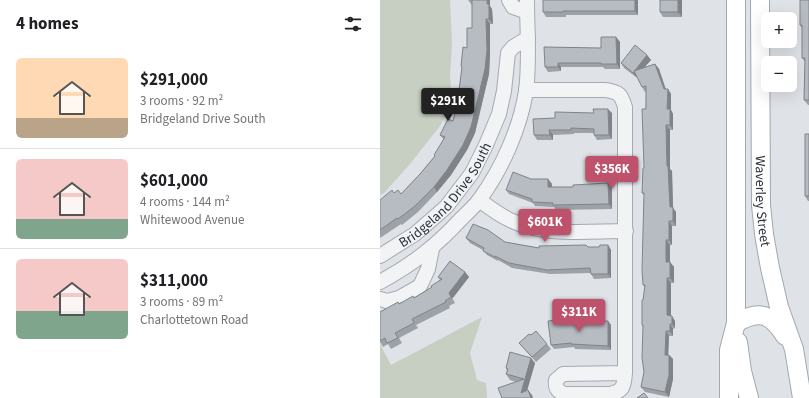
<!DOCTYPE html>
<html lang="en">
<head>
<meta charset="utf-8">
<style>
  body { margin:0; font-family:"Source Sans 3",sans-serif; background:#f2f2f2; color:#202124; height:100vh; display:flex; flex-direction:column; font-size:15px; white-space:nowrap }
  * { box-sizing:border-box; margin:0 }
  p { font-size:13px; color:#757577 }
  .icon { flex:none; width:22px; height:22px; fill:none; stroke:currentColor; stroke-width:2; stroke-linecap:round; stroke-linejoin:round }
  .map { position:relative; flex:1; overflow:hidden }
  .panel { display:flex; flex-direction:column; background:#fff; width:380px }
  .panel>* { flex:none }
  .fabs { position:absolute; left:381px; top:12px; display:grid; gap:8px }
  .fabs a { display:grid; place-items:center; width:36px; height:36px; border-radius:6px; background:#fff; box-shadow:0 4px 16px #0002; font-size:20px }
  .price { position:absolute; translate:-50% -34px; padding:0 9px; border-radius:4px; background:#be516b; color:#fff; font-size:13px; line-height:26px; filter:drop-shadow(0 1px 2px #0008) }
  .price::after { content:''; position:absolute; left:50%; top:24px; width:12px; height:9px; margin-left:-6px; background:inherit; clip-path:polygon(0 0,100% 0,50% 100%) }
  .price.selected { background:#222; color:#fff }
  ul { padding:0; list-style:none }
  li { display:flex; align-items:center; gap:12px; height:100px; padding:0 16px }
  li+li { border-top:1px solid #e0e0e0 }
  li span { display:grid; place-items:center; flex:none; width:112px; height:80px; border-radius:6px; color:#555 }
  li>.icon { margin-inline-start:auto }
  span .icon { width:48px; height:48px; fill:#fffc; stroke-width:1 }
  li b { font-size:17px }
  h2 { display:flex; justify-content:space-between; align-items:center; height:48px; padding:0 16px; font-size:17px }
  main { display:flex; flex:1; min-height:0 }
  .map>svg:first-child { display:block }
</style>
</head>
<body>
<main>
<section class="panel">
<h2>4 homes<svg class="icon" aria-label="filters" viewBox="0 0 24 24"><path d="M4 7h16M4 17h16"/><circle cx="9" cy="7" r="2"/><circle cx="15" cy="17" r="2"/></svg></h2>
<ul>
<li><span style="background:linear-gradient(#ffd9b3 75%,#b9a48a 0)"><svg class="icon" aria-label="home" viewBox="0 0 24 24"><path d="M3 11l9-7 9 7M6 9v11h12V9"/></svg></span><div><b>$291,000</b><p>3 rooms · 92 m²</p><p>Bridgeland Drive South</p></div></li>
<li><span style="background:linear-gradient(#f6c9c9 75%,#7fa58c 0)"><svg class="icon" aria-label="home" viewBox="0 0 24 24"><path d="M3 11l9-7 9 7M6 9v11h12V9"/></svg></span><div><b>$601,000</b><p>4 rooms · 144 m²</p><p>Whitewood Avenue</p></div></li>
<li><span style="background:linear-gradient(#f6c9c9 65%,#7fa58c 0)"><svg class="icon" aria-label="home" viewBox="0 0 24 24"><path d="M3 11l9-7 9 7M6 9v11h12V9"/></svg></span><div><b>$311,000</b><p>3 rooms · 89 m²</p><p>Charlottetown Road</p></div></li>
</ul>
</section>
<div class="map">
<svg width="429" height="398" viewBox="0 0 429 398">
  <rect width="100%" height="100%" fill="#dfe2e6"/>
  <path fill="#c6cfc1" d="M0,0H70L72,44L70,75L71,89L67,111L60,126L30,164L4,193L0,195Z
    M102,317L90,353L97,380L106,383L107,398H0V344L11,365Z"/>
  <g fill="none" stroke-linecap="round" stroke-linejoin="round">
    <defs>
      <g id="minor">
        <path d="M129,0L133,7L147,12"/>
        <path d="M146,90H225C239,92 241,94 245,107V373C244,387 243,391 230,394H185C177,392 175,387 176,380L183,374L245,373"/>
        <path d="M99,200C109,207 119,215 130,220C164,237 209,231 246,231"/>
        <path id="s1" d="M0,256L35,234L66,207L92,173L106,145L119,114L124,91L128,53L133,47L148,38"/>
        <path d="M0,282C33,264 56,246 81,219C87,213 95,206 100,199C122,168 140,129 146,91C150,61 147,30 147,0"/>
        <path d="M0,299L7,301L19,298L40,286L48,269L52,249"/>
      </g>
      <g id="major">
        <path id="s2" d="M380,0L381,205L384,234L390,268L399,307L414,349L422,398"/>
        <path d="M356,323C380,309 391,314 405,336"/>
        <path d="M358,342L362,371L369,398"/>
        <path d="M349,398V350L356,323V0"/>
      </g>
    </defs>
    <use href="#minor" stroke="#a5aab0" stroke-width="16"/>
    <use href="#major" stroke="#a0a8b1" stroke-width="20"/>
    <use href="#minor" stroke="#f1f3f5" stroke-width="14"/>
    <use href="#major" stroke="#fff" stroke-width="18"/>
  </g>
  <path fill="#9da2a8" d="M88,0H110V6L112,9L113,24H110V55L109,74L95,133L87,150L71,175L57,192L38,212L22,225L21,224L0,238V200L14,193L21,194L40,174L55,156L54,155L64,140L60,135L73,121L80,92L79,90L82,68L81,66L87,48L92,28V5Z
    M163,0H258V15H186V17H166L163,12Z
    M302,0V17H283L280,12Z
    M429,0V105H428L424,100L425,62L422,58V29L420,25Z
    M236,37L240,42V69H225L223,67H181V71L168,72L165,67L221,48Z
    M267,55L271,60L264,67L275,64L279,69L286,89H288L291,94V110L293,114V130H290V169L292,171L293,208L296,212V226H292V245H290V262L294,267V283H291V316L295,321V328L293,329V336H289L288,355H289L293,359V379L289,397L265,392L261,387L264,372L263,327L262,325L265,287L263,285L264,195L262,193L264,168L266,92H265L262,87L257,77H256L244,68L241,63Z
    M232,113V139L217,140L214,135V133H194V134L173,135V140H157L154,135L175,118Z
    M429,134V201H428L425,196Z
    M151,179H168L172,184V187H193L228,183L232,188V209L176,210L174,207L155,206L153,203L129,194L126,190Z
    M86,238L125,242L159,248L219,247L228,245L231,250V278L214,279L211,274V273L170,274L132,268L118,260V261L107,255L103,250L90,243Z
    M85,272L89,277L72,299L75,303L69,306L70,308L36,325L38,328L19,338L22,343L11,349L8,344L3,347L0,342V312L19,303L34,298L52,287L60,280L58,277Z
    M185,319L186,321H228L231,325V350L195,349L194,347L174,349L171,345Z
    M139,343L167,344L171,349L156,362Z
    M155,363L147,390L152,395L136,382L130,380L126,374L127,371L126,368Z"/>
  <path fill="#808488" d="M107,0H110V6L112,9L113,24L109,19Z
    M255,0H258V15L255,11Z
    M298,0H302V17L298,12Z
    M106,19L110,24V55L109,74L95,133L87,150L71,175L57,192L54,187Z
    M236,37L240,42V69L237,64Z
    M267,55L271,60L256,77L253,73Z
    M178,63L181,67V71L178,67Z
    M275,64L279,69L287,94L284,89Z
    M288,89L291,94V110L293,114V130L290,125L287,109Z
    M228,109L232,113V139L229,135Z
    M286,125L290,130V169L292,171L293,208L296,212V226L293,221L290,207L287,166Z
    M169,130L173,135V140L170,135Z
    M168,179L172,184L171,192L168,187Z
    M228,183L232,188V209L229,204Z
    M289,221L292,226V245L289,240Z
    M286,240L290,245V267L286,262Z
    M228,245L231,250V278L228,274Z
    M290,262L294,267V283L290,278Z
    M85,272L89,277L72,299L75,303L69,293Z
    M287,278L291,283V320L287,315Z
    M292,316L295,321V328L292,324Z
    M228,321L231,325V350L228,346Z
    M290,324L293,329V336L290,331Z
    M286,331L289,336L288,360L285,355Z
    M289,355L293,359V379L289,397L285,392Z
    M151,358L155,363L145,398L141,393Z
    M148,390L152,395L153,398H151Z"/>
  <path fill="#b7bcc3" stroke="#808488" d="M92,0H107V4H109V19H106L107,50L105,69L91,127L83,145L67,170L54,187L35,206L18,219L17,218L0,230V200L12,190L14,193L18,190L21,194L40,174L55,156L54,155L65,137L60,135L68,119L73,121L81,90H79L82,67L81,66L83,47L87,48V28H92Z
    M163,0H255V11H183V12H163Z
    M280,0H298V12H280Z
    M420,0H429V100H424L425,58H422V25H420Z
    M221,37H236L237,64H221V63H178V67H165L164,47L221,48Z
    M255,45L267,55L253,73L241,63Z
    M275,64L284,89H288L287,109H290V125H286L287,166H288L290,207H293V221H289V240H286V262H290V278H287V315L292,316V324H290V331H286L285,355H289V375L285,392L261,387L264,372L262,358L263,325H262V300H263L265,285H263L262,270L264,193H262L263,168H264L262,109H266V86L262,87L254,71Z
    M213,109H228L229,135H214V129L191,128V130H169L170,135H154L153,119L175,118V112L214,113Z
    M425,134H429V196H425Z
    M133,172L151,179H168V187H193V185L228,183L229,204L173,205V203L152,202V199L126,190Z
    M93,224L108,230L125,242L159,248V246L206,245L208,247H219L220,245H228V274H211L210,268L167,270L129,263L115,256V257L103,251L104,248L86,238Z
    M70,261L85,272L69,293L71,297L65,301L66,302L32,319L34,323L15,333L18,338L7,343L5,338L0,341V312L18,302L19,304L33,296L34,298L52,287L51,286L62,279L58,277Z
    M185,319V321H228V346L191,344V343L171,345L168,321Z
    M156,331L167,344L152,357L139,343L149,334L151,335Z
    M130,352L151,358L141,393L148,390L151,398H121H122L118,388L144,379L126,374L128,369L126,368Z
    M264,393L268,398H257Z"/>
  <g text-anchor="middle" stroke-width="3" stroke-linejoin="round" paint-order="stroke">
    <g font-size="14" fill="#2a323c" stroke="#eef1f4">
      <text dy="5" stroke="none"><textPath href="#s1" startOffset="91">Bridgeland Drive South</textPath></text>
      <text dy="5" stroke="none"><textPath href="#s2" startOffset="201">Waverley Street</textPath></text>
    </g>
  </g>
</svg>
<div class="fabs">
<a>+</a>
<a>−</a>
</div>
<b class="price selected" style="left:68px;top:122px">$291K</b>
<b class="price" style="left:232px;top:190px">$356K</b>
<b class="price" style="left:165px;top:243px">$601K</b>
<b class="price" style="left:199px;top:333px">$311K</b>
</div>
</main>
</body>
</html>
